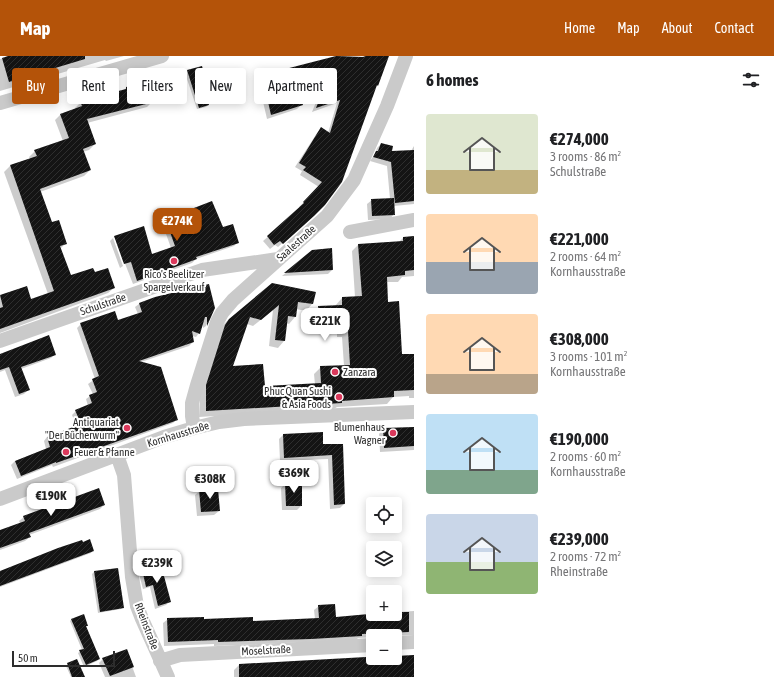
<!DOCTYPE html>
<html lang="en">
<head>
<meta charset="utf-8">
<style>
  body { margin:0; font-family:"Asap Condensed",sans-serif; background:#f6f6f6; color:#202124; height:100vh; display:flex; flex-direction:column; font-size:15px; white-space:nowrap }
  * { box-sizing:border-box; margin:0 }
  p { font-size:13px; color:#757577 }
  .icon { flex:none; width:22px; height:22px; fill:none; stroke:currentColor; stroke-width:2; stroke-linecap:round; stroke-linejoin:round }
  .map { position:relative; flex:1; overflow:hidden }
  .sheet { display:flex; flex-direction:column; background:#fff; width:360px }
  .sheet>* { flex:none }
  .banner { position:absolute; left:12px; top:12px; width:342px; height:36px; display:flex; gap:8px }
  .fabs { position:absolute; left:366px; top:441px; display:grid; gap:8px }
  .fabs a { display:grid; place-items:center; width:36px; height:36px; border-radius:4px; background:#fff; box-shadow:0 2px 10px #0003; font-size:20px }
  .scale { position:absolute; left:12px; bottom:10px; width:103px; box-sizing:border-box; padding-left:4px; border:2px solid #2d2d2d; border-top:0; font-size:11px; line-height:14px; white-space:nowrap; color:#2d2d2d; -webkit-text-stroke:3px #fff; paint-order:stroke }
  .price { position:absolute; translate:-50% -34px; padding:0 9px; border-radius:8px; background:#fff; color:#222; font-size:13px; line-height:26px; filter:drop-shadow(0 1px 2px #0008) }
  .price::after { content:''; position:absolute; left:50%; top:24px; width:12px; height:9px; margin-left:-6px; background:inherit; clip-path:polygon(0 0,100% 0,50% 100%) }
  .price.on { background:#b45309; color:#fff }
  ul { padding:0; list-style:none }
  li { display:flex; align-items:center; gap:12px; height:100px; padding:0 12px }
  li span { display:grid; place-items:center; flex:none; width:112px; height:80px; border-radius:4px; color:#555 }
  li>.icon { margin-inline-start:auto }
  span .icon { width:48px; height:48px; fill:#fffc; stroke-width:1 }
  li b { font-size:17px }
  h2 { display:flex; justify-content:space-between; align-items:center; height:48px; padding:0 12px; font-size:17px }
  .pill { padding:0 14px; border-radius:4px; background:#fff; box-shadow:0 2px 10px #0003; font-size:14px; line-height:36px }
  .pill.on { background:#b45309; color:#fff }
  header { display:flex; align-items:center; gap:24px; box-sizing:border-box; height:56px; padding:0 20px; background:#b45309; color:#fff }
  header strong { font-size:19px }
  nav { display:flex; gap:22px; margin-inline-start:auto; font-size:14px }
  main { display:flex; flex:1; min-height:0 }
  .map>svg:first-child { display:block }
</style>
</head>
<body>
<header>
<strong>Map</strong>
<nav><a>Home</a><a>Map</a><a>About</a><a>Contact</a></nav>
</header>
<main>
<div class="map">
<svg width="414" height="621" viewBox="0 0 414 621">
  <defs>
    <pattern id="building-hatch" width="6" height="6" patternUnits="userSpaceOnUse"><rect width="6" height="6" fill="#141414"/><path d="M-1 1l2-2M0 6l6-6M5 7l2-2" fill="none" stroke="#2e2e2e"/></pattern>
  </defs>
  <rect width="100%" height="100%" fill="#fff"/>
  <path fill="#0003" d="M11,0H124L106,5L105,4L0,35V3Z
    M340,0L362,2L363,0H388L377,29L375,31L308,164L278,191L275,189L270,193L263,185L301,152L299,151L319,131L300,119L302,115L295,111L317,77L321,73L328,77L337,47L312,56L327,19L296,28L301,49L297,53L267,63L258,24L262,20Z
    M201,11L206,31L204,33L208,49L206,51L197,53L185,17L187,15Z
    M126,32L153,45L147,51L87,67L95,88L89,94L83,96L90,114L84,120L40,136L51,168L66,187L60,193L70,221L94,218L114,232L108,237L0,277V240L26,231L31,244L48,238L4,116L10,110L30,103L29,101L35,95L63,85L55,64L61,58L75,53V52L81,46L123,35Z
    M381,88L391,96L411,95L414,90V148L394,150V158L390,163L368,164L367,148L372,144L390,143L387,110L370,105L375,98L377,92Z
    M212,146L222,173L238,186L234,190L196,203L192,207L133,228L115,182H113L143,172L152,199L171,192L166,178L170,174L180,170L177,162L181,158Z
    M414,181V220L402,221L398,226H386L387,247L401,299H414V342H409V340L393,341L387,348L337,351L334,353L199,361L200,336L222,270L229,263L314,237L312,248L306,255L296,253L295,261L289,268L286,267L284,285L278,292L269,290L273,254L253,270L247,268L232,311L264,331L315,329L314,318L321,311L344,310L342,281H337V268L312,269V257L319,251L335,250L342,242L355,241L352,195L358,189L399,186L403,182Z
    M113,182L123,210L120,212L110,185Z
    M314,194L332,214L328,218L282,220Z
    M139,248L214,252L206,270L203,272V266L199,277L196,281L192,280L193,286L189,290L141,306L177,363L173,367L53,411L52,409L17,423L11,409L15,405L46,393L44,385L47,381L77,371L72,359L76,355L88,350L86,343L93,338L88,328L95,323L77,272L81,268L118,266L138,258L135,251Z
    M55,298L51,302L21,313L28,334L24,338L15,341L5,314L0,316V299Z
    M414,372V394L380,396L379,378L383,373Z
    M283,379L322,390L342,389L344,448L340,452L330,453L328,403L280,405L279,383Z
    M286,427L301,450L297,454H282L281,432Z
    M200,435L219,455L214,459L197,460L195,439Z
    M104,449L100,453L29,479L30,481L25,485L0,494V475L20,467L19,465L24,461Z
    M93,494L91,497L0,531V515Z
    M117,513L123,551L121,553L98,557L92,518L94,516Z
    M143,514L169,546L166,549L155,553L150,531L143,533L139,518Z
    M380,534H396L397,556L414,555V579L373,580V581L358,582L356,584L214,590V588L164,590L163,567L168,563L252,566L315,563L314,554L319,550L335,562L365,560L370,555H373V558H395V536H378Z
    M72,563L87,570L85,571L99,603L97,605L84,611L78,597L82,594L70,565Z
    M126,594L136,621H105L99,607L103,603Z
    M414,600V621H234V614L239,609L373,602H395V601Z
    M68,608L84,621H71L66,610Z"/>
  <path fill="url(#building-hatch)" d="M8,0H85V3L9,26L2,2Z
    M336,0L364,1L365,0H389L378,30L377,29L342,126L325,149L314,160L283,188L280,185L274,189L267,180L304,147L303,146L322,126L303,114L306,111L299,107L321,71L330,77L340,44L316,52L330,16L296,26L303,49L271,59L262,19Z
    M202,10L208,31L205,32L209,49L199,52L187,14Z
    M148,25L154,46L87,63L96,88L83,93L91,114L40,133L52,166L59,164L67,188L60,190L71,219L93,212L95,216L108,212L115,232L0,273V252L3,251L0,239L27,230L31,243L54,235L10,109L37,100L34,94L69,82L60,58L82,50L80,45L126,33V31Z
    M381,87L393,90L392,95L414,94V145L395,147L391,106L373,101L376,95H378Z
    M394,142L395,159L372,160L371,143Z
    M212,145L223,171L233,168L239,187L196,201L197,203L137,225L131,206L124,208L114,180L144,170L152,198L175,190L169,173L185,168L181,157Z
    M414,180V214L405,215V219L387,221L388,246L399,245L402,298H414V334L394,335V341L342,345V347L206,355V329L225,269L229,263L272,227L316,236L313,248L298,246L296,261L288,260L285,285L275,284L279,249L261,264L250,261L233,310L263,308L265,330L321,327L320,310L350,309L348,275H344L343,262H319L318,250L342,249V241L362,240L358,188L403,185V181Z
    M332,192L333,214L284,217L312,194Z
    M209,228L215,252L207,270V261H205L200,278L192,275L194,286L139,305L161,311L178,364L56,407V406L21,420L15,405L50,391L47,381L81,368L75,354L92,347L89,339L97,336L92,323L99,320L80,267L115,255L118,264L142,256L139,247L155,241Z
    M49,279L56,299L21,311L30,334L19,338L9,311L0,314V298Z
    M414,371V390L384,392L383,372Z
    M323,376V388H343L345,448L334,449L332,399L284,402L283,378Z
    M285,426H302V450H286Z
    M99,432L105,449L29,477L31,481L0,492V474L25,465L23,460Z
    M218,433L220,455L201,456L199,434Z
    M90,483L94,495L0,530V515L58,492L82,484L83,486Z
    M161,509L171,546L158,550L153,529L146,531L142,513Z
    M118,512L124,552L100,556L94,515Z
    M335,548L336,561L369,558H395V556H409V576L362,578V580L311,583L218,586V584L168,586L167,562L204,561V563L253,561V565L319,562L318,549Z
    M84,558L88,570H86L100,603L86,609L79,594L84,593L71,563Z
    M127,593L134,611L110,620L102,602Z
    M414,599V621H239V608L366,601V602H395V600Z
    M77,603L85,621H72L67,607Z"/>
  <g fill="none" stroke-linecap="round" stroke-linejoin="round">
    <path stroke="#cacaca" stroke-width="14" d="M0,47L162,0
      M350,176L414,164
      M0,285L202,214L278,203
      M194,372L192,360V347L197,329L217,266L222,257L233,244L327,160L354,124L387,50L406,0
      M117,399L124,419L132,521L137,550L142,563L168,621
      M0,443L164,381L194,372L219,366L244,363L414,356
      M395,587L414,586
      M160,605L180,599L373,589"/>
  </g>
  <g fill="#db395c" stroke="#fff" stroke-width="1.5">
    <circle cx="174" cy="205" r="4"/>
    <circle cx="335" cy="316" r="4"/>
    <circle cx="339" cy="341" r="4"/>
    <circle cx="127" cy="372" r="4"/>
    <circle cx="393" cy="377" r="4"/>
    <circle cx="66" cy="396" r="4"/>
  </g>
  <g text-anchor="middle" stroke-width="4" stroke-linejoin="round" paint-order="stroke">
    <g font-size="11" fill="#2d2d2d" stroke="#fff">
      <text transform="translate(296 187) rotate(-42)" y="4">Saalestraße</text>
      <text transform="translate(103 248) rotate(-19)" y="4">Schulstraße</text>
      <text transform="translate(178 378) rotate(-17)" y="4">Kornhausstraße</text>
      <text transform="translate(147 570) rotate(69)" y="4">Rheinstraße</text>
      <text transform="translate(266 594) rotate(-3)" y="4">Moselstraße</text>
    </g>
    <g font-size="11" fill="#2d2d2d" stroke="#fff" text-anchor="end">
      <text x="174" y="222" text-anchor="middle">Rico's Beelitzer<tspan x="174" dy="13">Spargelverkauf</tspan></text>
      <text x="343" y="320" text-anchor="start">Zanzara</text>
      <text x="331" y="339">Phuc Quan Sushi<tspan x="331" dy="13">&amp; Asia Foods</tspan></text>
      <text x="119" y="370">Antiquariat<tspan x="119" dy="13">"Der Bücherwurm"</tspan></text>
      <text x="385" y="375">Blumenhaus<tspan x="385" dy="13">Wagner</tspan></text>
      <text x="74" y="400" text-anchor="start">Feuer &amp; Pfanne</text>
    </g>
  </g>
</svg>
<div class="fabs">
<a><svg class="icon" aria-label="locate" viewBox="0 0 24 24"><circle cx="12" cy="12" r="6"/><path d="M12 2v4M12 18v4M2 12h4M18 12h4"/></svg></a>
<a><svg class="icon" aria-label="layers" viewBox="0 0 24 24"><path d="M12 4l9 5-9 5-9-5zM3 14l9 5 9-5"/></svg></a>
<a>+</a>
<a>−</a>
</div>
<div class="scale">50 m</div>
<b class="price on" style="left:177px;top:186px">€274K</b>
<b class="price" style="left:325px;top:286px">€221K</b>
<b class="price" style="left:294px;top:438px">€369K</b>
<b class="price" style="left:210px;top:444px">€308K</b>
<b class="price" style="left:51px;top:461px">€190K</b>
<b class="price" style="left:157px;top:528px">€239K</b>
<div class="banner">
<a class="pill on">Buy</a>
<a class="pill">Rent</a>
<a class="pill">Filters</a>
<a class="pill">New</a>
<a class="pill">Apartment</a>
</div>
</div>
<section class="sheet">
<h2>6 homes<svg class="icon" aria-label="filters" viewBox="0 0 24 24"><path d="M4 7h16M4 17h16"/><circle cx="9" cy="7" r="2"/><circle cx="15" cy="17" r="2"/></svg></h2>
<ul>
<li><span style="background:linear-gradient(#dfe7d0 70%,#c2b280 0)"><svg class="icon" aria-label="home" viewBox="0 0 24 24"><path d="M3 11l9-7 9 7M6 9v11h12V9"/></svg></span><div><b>€274,000</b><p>3 rooms · 86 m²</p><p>Schulstraße</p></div></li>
<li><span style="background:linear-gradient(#ffd9b3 60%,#9aa5b1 0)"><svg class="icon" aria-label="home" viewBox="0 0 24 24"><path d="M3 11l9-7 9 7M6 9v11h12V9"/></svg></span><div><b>€221,000</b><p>2 rooms · 64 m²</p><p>Kornhausstraße</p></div></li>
<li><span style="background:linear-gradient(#ffd9b3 75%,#b9a48a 0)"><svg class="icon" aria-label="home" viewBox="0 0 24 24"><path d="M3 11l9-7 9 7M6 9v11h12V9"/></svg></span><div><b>€308,000</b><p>3 rooms · 101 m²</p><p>Kornhausstraße</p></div></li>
<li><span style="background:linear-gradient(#bfe0f5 70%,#7fa58c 0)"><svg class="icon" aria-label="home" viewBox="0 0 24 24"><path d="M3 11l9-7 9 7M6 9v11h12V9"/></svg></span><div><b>€190,000</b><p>2 rooms · 60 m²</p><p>Kornhausstraße</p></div></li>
<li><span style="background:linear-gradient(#c9d6e8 60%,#8fb573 0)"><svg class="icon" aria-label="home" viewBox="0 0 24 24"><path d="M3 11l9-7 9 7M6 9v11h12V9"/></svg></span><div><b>€239,000</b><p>2 rooms · 72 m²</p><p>Rheinstraße</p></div></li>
</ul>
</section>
</main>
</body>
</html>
